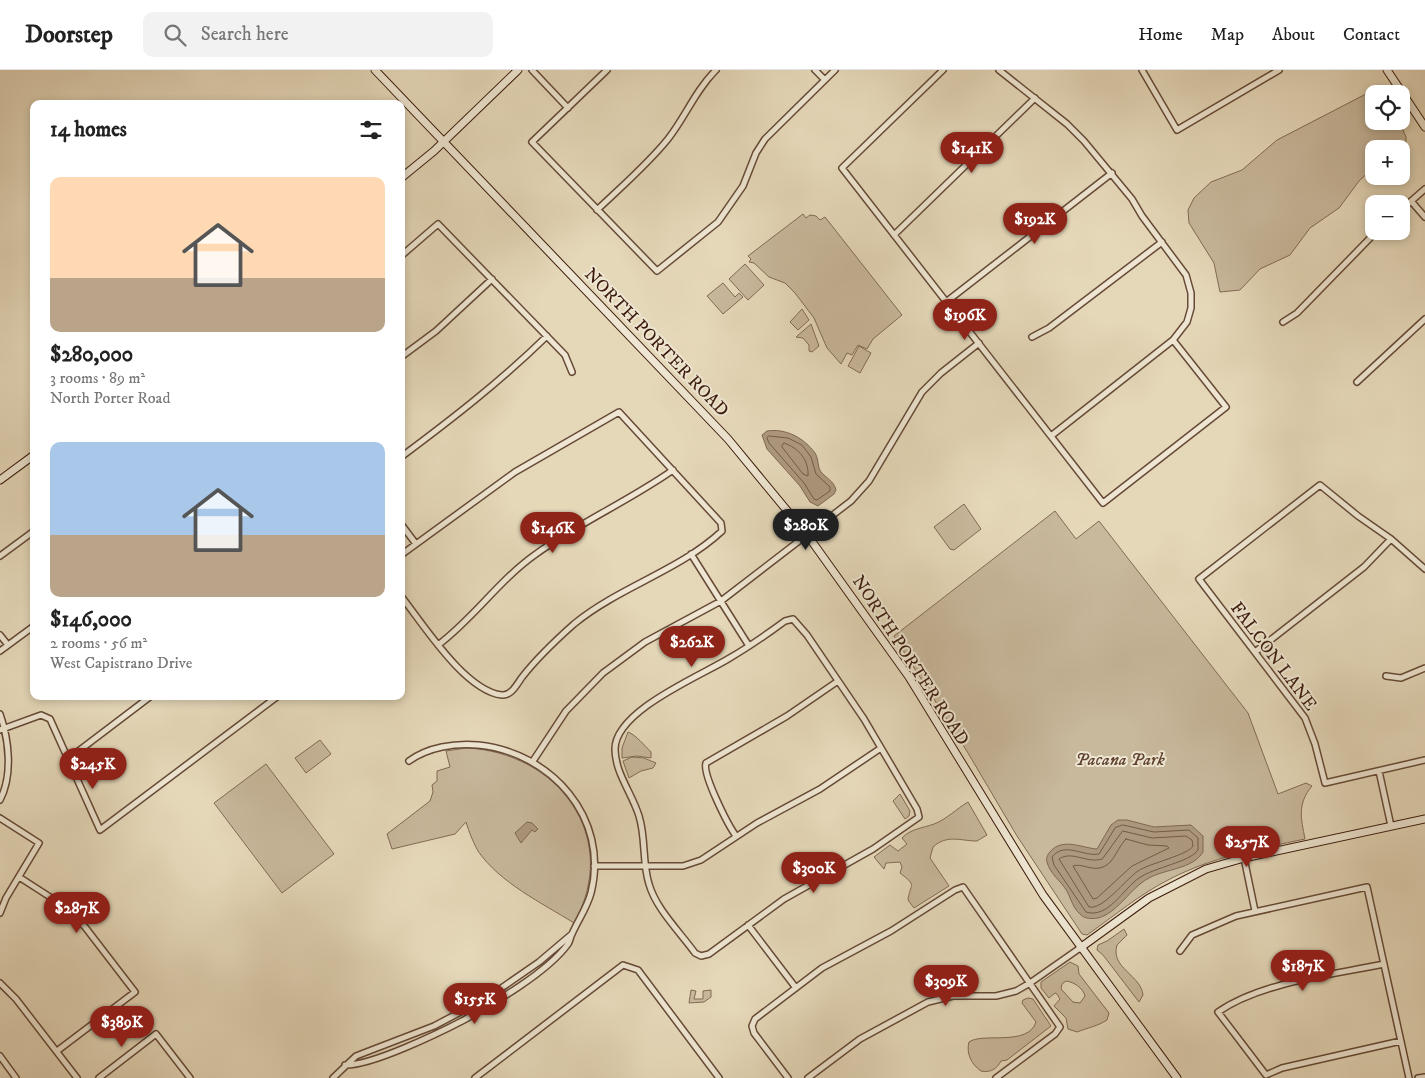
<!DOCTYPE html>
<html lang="en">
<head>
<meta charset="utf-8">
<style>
  body { margin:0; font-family:"IM FELL DW Pica",serif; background:#f2f2f2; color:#222; height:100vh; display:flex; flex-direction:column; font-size:19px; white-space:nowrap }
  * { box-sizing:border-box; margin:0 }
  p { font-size:16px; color:#767676 }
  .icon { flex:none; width:28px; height:28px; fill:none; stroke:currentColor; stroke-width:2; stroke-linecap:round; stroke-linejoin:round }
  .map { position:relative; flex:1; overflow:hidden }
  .drawer { position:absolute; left:30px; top:30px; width:375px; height:600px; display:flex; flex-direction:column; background:#fff; border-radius:10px; box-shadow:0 2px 8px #0003 }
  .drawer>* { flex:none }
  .controls { position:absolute; left:1365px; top:15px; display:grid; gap:10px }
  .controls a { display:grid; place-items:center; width:45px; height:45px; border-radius:10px; background:#fff; box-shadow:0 2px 8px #0003; font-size:25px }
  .price { position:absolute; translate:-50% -42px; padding:0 11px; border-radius:18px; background:#8f2418; color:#fff; font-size:16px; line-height:32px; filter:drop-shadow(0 1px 2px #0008) }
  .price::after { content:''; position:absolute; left:50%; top:30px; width:15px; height:11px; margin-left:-8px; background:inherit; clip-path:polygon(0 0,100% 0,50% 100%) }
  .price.on { background:#222; color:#fff }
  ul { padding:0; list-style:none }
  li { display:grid; align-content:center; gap:10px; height:265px; padding:0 20px }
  li span { display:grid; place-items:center; height:155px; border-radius:10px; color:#555 }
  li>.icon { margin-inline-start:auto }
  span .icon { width:90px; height:90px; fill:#fffc; stroke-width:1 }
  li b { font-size:21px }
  h2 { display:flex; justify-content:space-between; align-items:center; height:60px; padding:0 20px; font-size:21px }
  header { display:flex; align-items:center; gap:30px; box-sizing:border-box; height:70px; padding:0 25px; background:#fff; border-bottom:1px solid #e0e0e0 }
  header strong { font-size:24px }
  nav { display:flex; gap:28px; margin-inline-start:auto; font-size:18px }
  .search { width:350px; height:45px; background:#f2f2f2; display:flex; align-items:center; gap:12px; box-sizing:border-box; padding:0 18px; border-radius:10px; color:#767676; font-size:19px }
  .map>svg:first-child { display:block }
</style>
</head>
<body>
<header>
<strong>Doorstep</strong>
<div class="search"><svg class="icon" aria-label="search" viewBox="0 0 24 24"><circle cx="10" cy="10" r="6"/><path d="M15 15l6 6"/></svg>Search here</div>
<nav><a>Home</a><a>Map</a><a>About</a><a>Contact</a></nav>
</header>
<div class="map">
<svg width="1425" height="1008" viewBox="0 0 1425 1008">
  <rect width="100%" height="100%" fill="#e5d8b9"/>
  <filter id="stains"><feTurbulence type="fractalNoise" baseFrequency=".004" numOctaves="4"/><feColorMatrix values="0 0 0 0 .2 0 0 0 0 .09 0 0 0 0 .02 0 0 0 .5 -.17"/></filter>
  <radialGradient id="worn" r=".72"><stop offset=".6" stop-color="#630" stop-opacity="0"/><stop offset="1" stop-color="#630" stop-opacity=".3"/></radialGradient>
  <path fill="#c8b89c" stroke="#826a54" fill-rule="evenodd" d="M1366,24L1374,27V51H1399L1406,67V76L1401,80L1374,79V97L1359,111L1339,138L1310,158L1290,185L1260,199L1240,220L1220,222L1214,193L1189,153L1188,140L1194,128L1211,112L1242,100L1277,70Z
    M803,144L806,148L810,145L816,146L820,150L825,147L902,245L873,269L867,279L858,275L852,285L847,283L841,294L827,278L814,248L795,223L785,213L769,207L754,193L749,192L751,189L748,186Z
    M745,194L764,215L748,230L729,209Z
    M723,213L735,227L739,223L743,227L723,244L707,226Z
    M802,239L809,250L798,260L790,252Z
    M811,254L819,276L812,282L809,281V275L803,268L796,267Z
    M859,276L871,283L860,303L848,296Z
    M964,434L981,459L954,480L950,479L934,457Z
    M1055,441L1076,469L1099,451L1248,643L1278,724L1306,713L1312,716C1297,734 1301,748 1305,769C1258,779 1212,787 1170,809C1140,824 1114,846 1087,865L1082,864L1017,766L968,683L894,566Z
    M628,662C636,665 645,676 651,682V688L637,686L622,688V678Z
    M320,670L331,684L306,703L295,688Z
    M466,678C558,682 622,767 574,853C542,833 500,813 478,781C473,772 469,762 466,752L455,764L392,779L387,764L430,731L433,722L432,715L437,711V701L450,697L446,681Z
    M632,687L644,688L656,693L653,698L641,701L629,708L623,691Z
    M266,694L334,784L282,823L214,733Z
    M900,724L910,741L909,746L905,749L893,731Z
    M968,732L987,765L977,771C961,771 947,764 933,777L930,788L949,816L914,838L908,830C910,813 918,817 900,803L902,797L900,792L886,793L884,799L874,787L890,775L898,781L907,774L902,768C910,759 923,758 934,754C947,749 956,739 968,732Z
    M1124,859L1127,865L1117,875C1110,898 1141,905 1143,925L1139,932L1103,885L1097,880L1098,875L1107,871Z
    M1070,892L1078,896L1079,904L1109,943L1107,950C1098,956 1087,958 1077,962L1068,959L1066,948L1054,936L1060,929L1057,924L1055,923L1049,928L1041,918V912ZM1066,911C1074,912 1083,918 1085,926L1080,933L1073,932L1061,919L1062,914Z
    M691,920L696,921L694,929H703V921L711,920V927L704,932L689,933Z
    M1028,928L1033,929L1051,956L1007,990L1001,991C997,999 990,1003 981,1001C971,994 966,983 969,972C983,962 1028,977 1036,952L1022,933L1023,930Z"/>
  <path fill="#ac987e" stroke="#7f6650" d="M767,361C786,358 804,368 815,383C819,389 817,396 821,402C826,408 834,411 836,420L834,424L818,436L810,432L800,416L767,379L762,365Z
    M1118,750H1127L1154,757L1191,755L1203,766V782C1193,799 1165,799 1149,808C1130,818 1118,843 1098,848C1092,849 1084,849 1080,844C1073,838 1071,829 1067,821C1061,811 1050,804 1047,792C1046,789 1047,785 1050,782C1062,767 1082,778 1097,779L1111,755Z
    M527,752L532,753L538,759L535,762L532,760L521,773L515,763Z"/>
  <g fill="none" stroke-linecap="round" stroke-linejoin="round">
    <path stroke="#745a45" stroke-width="1" d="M769,366L788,368L802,375L811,387L816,404L830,417V421L817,430L814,429L804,413L769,373L767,368Z
      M784,373C799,378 809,390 808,406L803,404L782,377Z
      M1123,755L1154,762L1189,760L1198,768V780C1190,792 1155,797 1139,808C1123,819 1108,849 1086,842L1054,795L1052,787C1065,771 1083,787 1099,784L1115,758Z
      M1123,761L1152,768L1186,766L1192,770L1193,776C1188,785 1150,793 1138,801C1125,810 1103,840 1089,837L1059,789C1072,780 1087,794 1102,789Z
      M1126,769L1148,775L1167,776L1169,778L1132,796L1097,828L1093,829L1073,796C1079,794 1085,797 1092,798C1113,801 1115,780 1126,769Z"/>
    <defs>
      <path id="street" d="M532,0L568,38
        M607,0L532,72L657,201L718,152L743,116L756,83L765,69L835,0
        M815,0L825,10
        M943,0L842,98L1103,433L1226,337L1173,270
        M999,0L1067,54L1084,71L1132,129L1142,146L1186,205L1191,223V238L1187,252L1173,270L1051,366
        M1142,0L1177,60L1279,0
        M1411,131L1425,147
        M597,140C621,117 647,95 668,69C686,46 695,21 716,0
        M1401,140L1425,119
        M894,165L1035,28
        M401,186L438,154L565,285L572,302
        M946,232L1112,103
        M1283,252L1297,243L1377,161
        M1032,267L1049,258L1162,172
        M401,287L436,261L492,209
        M1357,312L1425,249
        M401,387C452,349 501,311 547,266
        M401,454L416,474
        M691,484L749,576
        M401,485L515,402L619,342L721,453L722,461C679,501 619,517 574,554C556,570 538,587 523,606C518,612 512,626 502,625C465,621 423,554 401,526
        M0,486L34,461
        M1425,499L1391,469L1358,446L1320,415L1199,509L1305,648L1315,674L1325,713L1425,690
        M793,549L807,565L864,649L917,739L919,747L873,779L784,829L709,884L701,886L695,883C680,862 656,839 649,814C642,792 646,768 639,746C632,723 615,703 615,679C615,641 700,606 728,589C747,578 766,565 785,551Z
        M0,565L8,575
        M438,575C474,548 499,510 536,484C580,452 629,431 673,400
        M0,581L34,556
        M1255,582L1364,497L1391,469
        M1386,606L1401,608L1425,598
        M0,644C9,670 13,705 0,730
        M0,660L41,645L50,649L100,760L278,626
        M68,689L151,626
        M533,691L566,641L603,603L645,572L721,531L851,431L869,411L922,322L941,303L979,273
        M1379,701L1391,756
        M0,748L39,773L6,828L0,843
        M736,766C728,755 702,704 706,693L787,646L838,611
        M1244,788L1255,841
        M594,796H683L701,790L757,753L820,719L881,678
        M19,807L64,836L85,857L135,922L57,981
        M748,855L796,918
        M1180,881L1192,865L1236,846L1367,817L1409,1008
        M1384,894C1332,905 1261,912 1218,942L1266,1005L1282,998L1401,971
        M0,913L16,929L77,1008
        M0,986L16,1008
        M345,995C371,996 439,963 464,950C494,933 548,902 568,874C570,871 570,868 572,864C578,850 587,838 591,823C610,748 551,682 478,675C455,673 428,677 409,691
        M99,1008L156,964L190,1008
        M333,1008L356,986L434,956L487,928L539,892L572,864
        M475,1008L623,895L638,900L719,1008
        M788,1008L754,963L752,956L755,949L822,898L891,861L955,820L963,817L1060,957L1055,964L996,1008
        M808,1008L860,969L928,932L953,926H996L1016,921L1030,913L1080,878
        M1418,1008L1425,1007"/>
      <path id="secondary" d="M375,0L728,369L808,466L909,607L1043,825L1177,1008
        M1387,0L1425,57
        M401,108L434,81L518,0
        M0,410L34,385
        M1080,878L1149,828L1206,799L1244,788L1425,749"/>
    </defs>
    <use href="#street" stroke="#664a37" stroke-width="8"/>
    <use href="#secondary" stroke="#3c1b0c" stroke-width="9"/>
    <use href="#street" stroke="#eee6d2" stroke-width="5"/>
    <use href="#secondary" stroke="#eee6d2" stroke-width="7"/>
  </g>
  <g text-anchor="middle" stroke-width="4" stroke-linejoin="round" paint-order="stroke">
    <g font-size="18" fill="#3c1b0c" stroke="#eee6d2">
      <text transform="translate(657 272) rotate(46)" y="6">NORTH PORTER ROAD</text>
      <text transform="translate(1274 586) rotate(53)" y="6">FALCON LANE</text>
      <text transform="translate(911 590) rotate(57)" y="6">NORTH PORTER ROAD</text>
    </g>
    <g font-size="18" font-style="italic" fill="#5f4230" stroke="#eee6d2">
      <text x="1120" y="695">Pacana Park</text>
    </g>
  </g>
  <rect width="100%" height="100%" filter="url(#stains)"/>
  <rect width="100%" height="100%" fill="url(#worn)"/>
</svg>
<div class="controls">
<a><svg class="icon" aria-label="locate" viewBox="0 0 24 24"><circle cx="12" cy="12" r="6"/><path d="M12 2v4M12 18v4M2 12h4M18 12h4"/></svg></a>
<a>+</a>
<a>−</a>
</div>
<b class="price" style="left:972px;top:104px">$141K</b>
<b class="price" style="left:1035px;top:175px">$192K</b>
<b class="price" style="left:965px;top:271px">$196K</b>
<b class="price on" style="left:806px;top:481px">$280K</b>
<b class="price" style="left:553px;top:484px">$146K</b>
<b class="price" style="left:692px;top:598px">$262K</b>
<b class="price" style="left:93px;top:720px">$245K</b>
<b class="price" style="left:1247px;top:798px">$257K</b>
<b class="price" style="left:814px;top:824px">$300K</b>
<b class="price" style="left:77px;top:864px">$287K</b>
<b class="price" style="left:1303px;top:922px">$187K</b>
<b class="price" style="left:946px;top:937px">$309K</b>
<b class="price" style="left:475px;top:955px">$155K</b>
<b class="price" style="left:122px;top:978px">$389K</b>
<section class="drawer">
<h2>14 homes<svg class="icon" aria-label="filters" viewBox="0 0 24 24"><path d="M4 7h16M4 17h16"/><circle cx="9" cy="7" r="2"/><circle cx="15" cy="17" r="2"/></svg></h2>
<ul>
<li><span style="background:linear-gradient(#ffd9b3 65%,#b9a48a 0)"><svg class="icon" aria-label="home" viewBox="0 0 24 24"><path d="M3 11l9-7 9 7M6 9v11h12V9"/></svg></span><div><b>$280,000</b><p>3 rooms · 89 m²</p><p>North Porter Road</p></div></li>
<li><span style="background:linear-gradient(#a9c7e8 60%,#b9a48a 0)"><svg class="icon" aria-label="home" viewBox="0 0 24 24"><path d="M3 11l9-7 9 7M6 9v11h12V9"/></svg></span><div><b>$146,000</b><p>2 rooms · 56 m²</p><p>West Capistrano Drive</p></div></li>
</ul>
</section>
</div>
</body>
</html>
